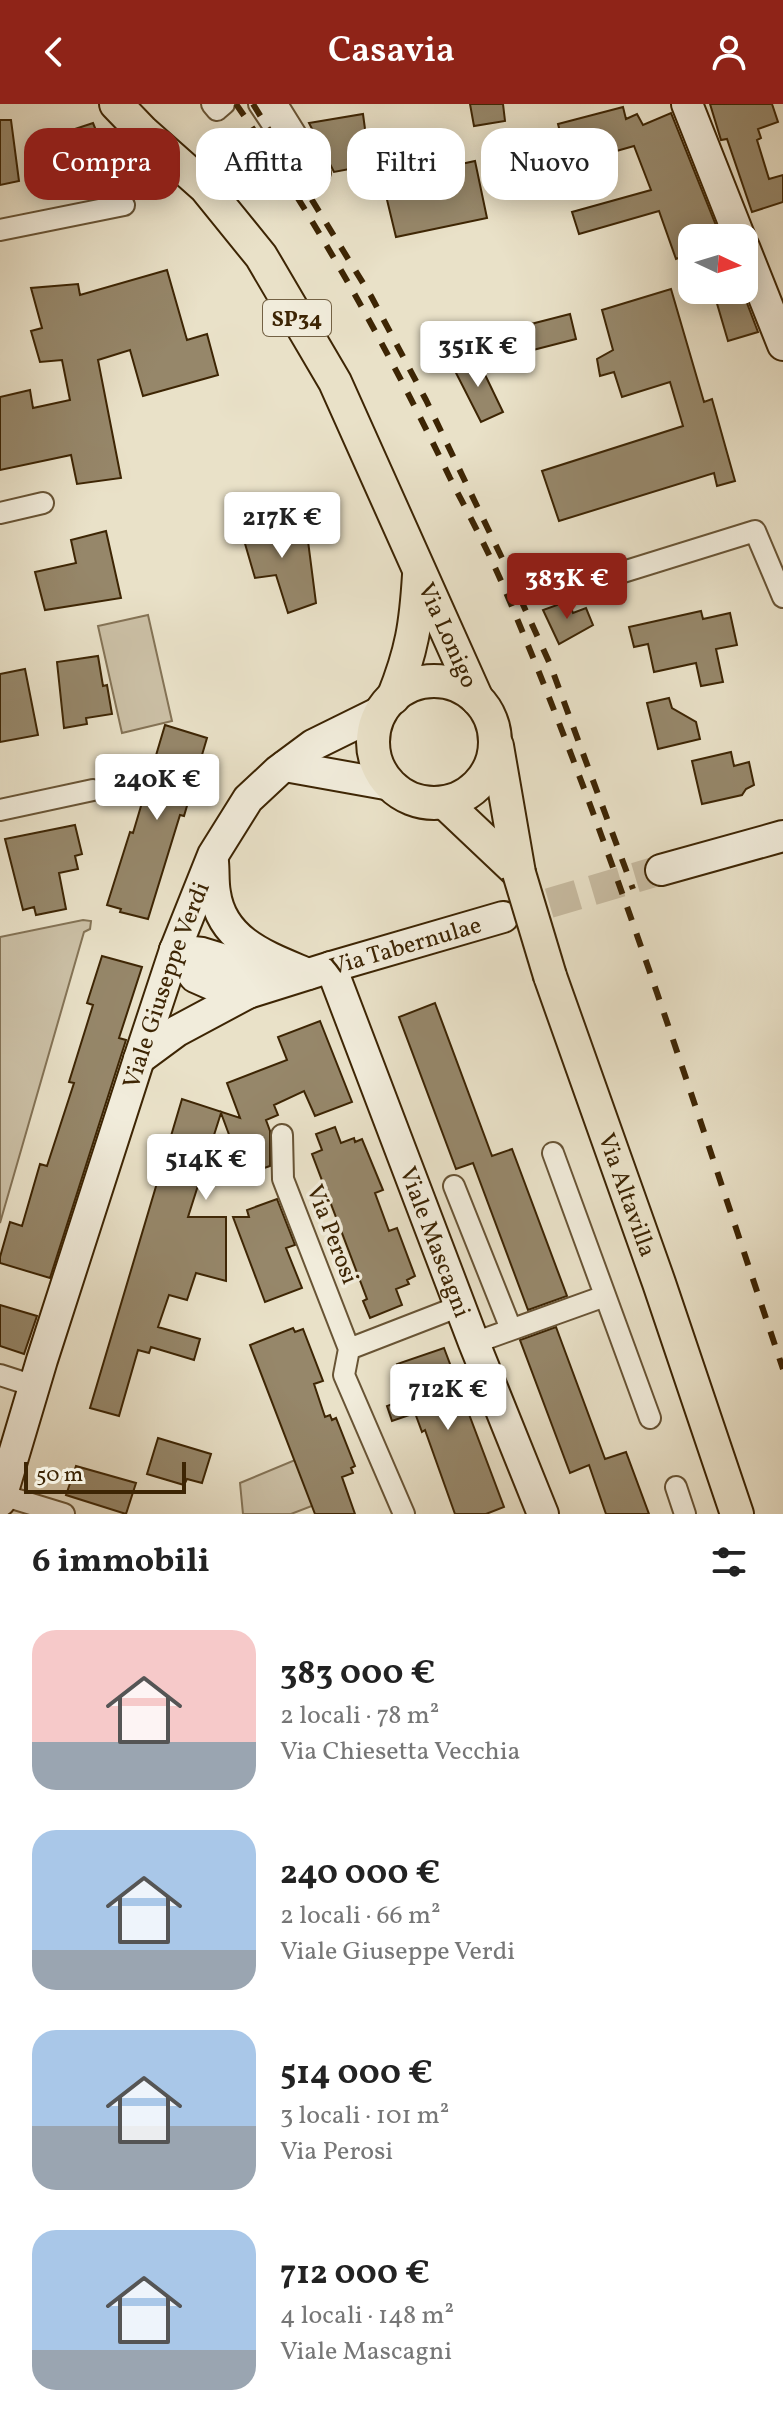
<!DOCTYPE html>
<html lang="it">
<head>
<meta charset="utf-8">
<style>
  body { margin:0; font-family:Vollkorn,serif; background:#f6f6f6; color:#222; height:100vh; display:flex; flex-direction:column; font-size:30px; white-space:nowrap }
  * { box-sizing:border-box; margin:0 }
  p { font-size:26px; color:#767676 }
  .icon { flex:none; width:44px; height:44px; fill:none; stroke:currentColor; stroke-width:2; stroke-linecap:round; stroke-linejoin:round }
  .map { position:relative; height:1410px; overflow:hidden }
  .drawer { display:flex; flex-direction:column; background:#fff; flex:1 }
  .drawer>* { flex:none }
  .banner { position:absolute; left:24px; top:24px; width:736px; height:72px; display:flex; gap:16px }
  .needle { width:52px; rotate:94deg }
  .buttons { position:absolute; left:678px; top:120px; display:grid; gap:16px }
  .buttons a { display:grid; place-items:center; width:80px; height:80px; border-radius:16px; background:#fff; box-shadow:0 4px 20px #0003; font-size:40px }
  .scale { position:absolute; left:24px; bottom:20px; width:162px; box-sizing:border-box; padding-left:8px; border:4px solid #3d2504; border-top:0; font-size:22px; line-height:28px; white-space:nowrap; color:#3d2504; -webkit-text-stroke:6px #f1ecdb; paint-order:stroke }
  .price { position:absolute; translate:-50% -68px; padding:0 18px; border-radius:8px; background:#fff; color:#222; font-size:26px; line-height:52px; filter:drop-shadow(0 2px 4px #0008) }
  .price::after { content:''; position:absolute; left:50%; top:48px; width:24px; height:18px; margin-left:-12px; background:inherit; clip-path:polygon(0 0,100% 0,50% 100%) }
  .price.selected { background:#8f2418; color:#fff }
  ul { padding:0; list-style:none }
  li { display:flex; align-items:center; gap:24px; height:200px; padding:0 32px }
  li span { display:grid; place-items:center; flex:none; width:224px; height:160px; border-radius:24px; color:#555 }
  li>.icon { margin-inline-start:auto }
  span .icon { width:96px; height:96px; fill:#fffc; stroke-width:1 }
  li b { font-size:34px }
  h2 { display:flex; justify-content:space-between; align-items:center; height:96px; padding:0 32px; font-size:34px }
  .pill { padding:0 28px; border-radius:24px; background:#fff; box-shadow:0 4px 20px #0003; font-size:28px; line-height:72px }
  .pill.selected { background:#8f2418; color:#fff }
  header { display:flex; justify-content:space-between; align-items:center; height:104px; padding:0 32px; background:#8f2418; color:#fff; font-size:36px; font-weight:600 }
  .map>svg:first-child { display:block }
</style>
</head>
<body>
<header><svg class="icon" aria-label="back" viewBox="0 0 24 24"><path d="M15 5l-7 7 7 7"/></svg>Casavia<svg class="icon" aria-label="person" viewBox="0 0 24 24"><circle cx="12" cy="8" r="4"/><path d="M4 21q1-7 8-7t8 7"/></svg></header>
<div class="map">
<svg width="783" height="1410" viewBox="0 0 783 1410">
  <rect width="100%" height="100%" fill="#e9e1c8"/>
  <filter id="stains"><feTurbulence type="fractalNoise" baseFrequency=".0025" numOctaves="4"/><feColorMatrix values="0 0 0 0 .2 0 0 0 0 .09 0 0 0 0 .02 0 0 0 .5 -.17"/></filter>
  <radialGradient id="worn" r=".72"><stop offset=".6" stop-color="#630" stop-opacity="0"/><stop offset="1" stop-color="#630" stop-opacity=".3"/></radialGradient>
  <path fill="#ccc1a7" stroke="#847356" stroke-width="2" d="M148,511L172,617L122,629L98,522Z
    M83,816L91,817L90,825L84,828L0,1119V833Z
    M295,1356L317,1400L291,1410H243L240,1379Z"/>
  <path fill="#96876a" stroke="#3d2504" stroke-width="2" d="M470,0H503L505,17L474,22Z
    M710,0H772L778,18L758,25L761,34L757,36L769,75L783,71V98L752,108L727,35L721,36Z
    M623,3L626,15L637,10L643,21L671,9L721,134H692V149L676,155L659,107L579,130L572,108L651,86L634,42L599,52L596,40L565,48L558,20Z
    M363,10L367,40L431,28L438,65L475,57L487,114L396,133L382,75L374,76L371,61L334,68L309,19Z
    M0,16H11L19,77L0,81Z
    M93,19L108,56L67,74L54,32Z
    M167,166L187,236L207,230L218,271L143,292L130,246L98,256L121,374L77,380L71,351L0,366V293L30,286L33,304L70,296L62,256L40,258L31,227L42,224L31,184L78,180L80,191Z
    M671,185L704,298L712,295L735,377L717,382L714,369L559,417L542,367L683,322L670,278L622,293L614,268L600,272L597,255L613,246L602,206Z
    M713,186H742L758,228L728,237Z
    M570,210L576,235L533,246L527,221Z
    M476,252L503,308L481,318L453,263Z
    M292,412L300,437H308L316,499L288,509L276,471L255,474L241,426Z
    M106,427L121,494L45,506L35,468L76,459L71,436Z
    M568,497L573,509L586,504L593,521L559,540L543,506Z
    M701,507L703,515L730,509L737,541L716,545L723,578L701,582L696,559L654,568L648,540L634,543L629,523Z
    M98,552L103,582L107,581L112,610L86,614L87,620L64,624L57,558Z
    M25,565L38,631L0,638V570Z
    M669,594L672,604L696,618L700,635L658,645L647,599Z
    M165,621L207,634L184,712L180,711L148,815L120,808L121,805L107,801L130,728L133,729Z
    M731,648L734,662L749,658L754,681L746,685L742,691L702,700L692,657Z
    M75,721L82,750L75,752L78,765L59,769L66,805L36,811L34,803L23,806L5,735Z
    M102,852L142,863L119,934L126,936L50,1174L0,1159V1153L10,1118L22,1122L40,1060L47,1062L74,979L69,978L93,901L87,899Z
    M435,899L492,1052L512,1045L567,1192L528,1206L473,1059L456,1065L399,913Z
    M320,917L352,998L315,1012L304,987L274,1001L278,1011L266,1016L270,1027V1062L244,1071L221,1009L188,1113H226V1177L196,1169L187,1196L169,1191L158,1223L200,1235L194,1256L151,1243L149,1249L138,1246L119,1312L90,1304L182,995L240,1014L227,979L287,956L278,933Z
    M335,1023L341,1039L354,1034L355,1038L362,1035L383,1086L375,1089L389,1127L397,1124L415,1172L407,1176L409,1180L396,1185L402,1201L370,1214L363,1197L367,1195L312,1050L322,1046L316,1030Z
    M277,1095L295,1141L286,1144L302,1184L265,1198L233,1113H249L247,1106Z
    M0,1201L37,1212L24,1250L0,1242Z
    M556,1223L605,1355L626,1348L649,1410H606L589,1361L570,1369L520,1236Z
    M293,1224L295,1228L303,1225L323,1277L314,1280L325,1313L330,1311L332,1316L336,1314L355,1362L351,1364L353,1369L342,1373L355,1410H315L250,1241Z
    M444,1244L504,1403L486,1410H455L425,1326L422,1328L415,1309L392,1317L387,1302L409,1294L397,1260Z
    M158,1334L211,1350L202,1379L187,1375L184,1381L147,1370Z
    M76,1362L136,1379L126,1410L66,1391Z"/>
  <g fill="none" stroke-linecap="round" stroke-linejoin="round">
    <path stroke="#c7bba1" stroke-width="30" stroke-dasharray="30 15" stroke-linecap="butt" d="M506,812L661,766"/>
    <defs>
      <path id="street" d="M212,0L217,6L224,0
        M259,0L310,77L320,69L277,0
        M0,126L124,101
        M0,409L43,399
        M594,477L755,427L783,493
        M0,706L93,686
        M282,1031L283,1075L349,1245
        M553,1049L650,1314
        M454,1082L511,1225
        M474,1239L605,1192
        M0,1271L34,1282
        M676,1383L685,1410
        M2,1391L64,1410
        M404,1410L344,1271L349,1245L460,1202"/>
      <g id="secondary">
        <path d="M687,0L740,134"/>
        <path d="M744,143L783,241"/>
        <path d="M285,662L391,681"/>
        <path d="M213,758C214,768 213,779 215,789C222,838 268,853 308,870"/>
        <path d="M661,766L783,732"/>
        <path id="s1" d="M175,846L195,873L220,884L248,889L331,863L503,813"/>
        <path d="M175,846L202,849L264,868H274"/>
        <path id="s2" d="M331,863L474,1239L543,1410"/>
        <path d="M139,955L177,927L248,889"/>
        <path id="s3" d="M0,1397L42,1256L139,955L175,846L213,751L248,695L278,667L313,641L382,607"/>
      </g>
      <g id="primary">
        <path id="s4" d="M116,0L143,28L205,83L261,152L335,278L477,595"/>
        <circle cx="434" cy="638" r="61"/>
        <path d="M393,594C412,547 416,520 419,471"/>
        <path d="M497,642L519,769"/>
        <path d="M445,699L519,769"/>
        <path id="s5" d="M550,872L659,1179L737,1410"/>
      </g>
    </defs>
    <use href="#street" stroke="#685435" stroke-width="24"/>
    <use href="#secondary" stroke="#3d2504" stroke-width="34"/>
    <use href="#primary" stroke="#3d2504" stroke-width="36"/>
    <use href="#street" stroke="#f1ecdb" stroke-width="20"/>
    <use href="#secondary" stroke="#f1ecdb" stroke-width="30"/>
    <use href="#primary" stroke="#e9e1c8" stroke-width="32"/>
    <path stroke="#3d2504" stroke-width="6" stroke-dasharray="14 14" stroke-linecap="butt" d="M236,0C318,118 388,245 450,374C469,411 489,448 505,486C613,740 695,1004 783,1265
      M253,0L371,192L426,296L502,454
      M520,494L550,560L633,785"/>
    <defs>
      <path id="primary-bridge" d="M519,769L550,872"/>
    </defs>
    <use href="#primary-bridge" stroke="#3d2504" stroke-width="36" stroke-linecap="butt"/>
    <use href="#primary-bridge" stroke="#e9e1c8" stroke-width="32"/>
  </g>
  <g text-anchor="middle" stroke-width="7" stroke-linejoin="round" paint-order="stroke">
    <rect fill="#f1ecdb" stroke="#736144" stroke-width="2" x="263" y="196" width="68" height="36" rx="6"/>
    <g font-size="22" font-weight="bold" fill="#3d2504">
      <text x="297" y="222">SP34</text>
    </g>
    <g font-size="24" fill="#3d2504" stroke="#f1ecdb">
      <text dy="8" stroke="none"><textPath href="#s4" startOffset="634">Via Lonigo</textPath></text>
      <text dy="8" stroke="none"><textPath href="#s1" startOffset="254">Via Tabernulae</textPath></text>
      <text dy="8" stroke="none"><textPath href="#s3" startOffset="542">Viale Giuseppe Verdi</textPath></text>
      <text dy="8" stroke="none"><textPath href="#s5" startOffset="232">Via Altavilla</textPath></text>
      <text transform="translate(333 1130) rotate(69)" y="8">Via Perosi</text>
      <text dy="8" stroke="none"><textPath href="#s2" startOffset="294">Viale Mascagni</textPath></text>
    </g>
  </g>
  <rect width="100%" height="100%" filter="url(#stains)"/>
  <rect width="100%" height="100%" fill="url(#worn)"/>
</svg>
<div class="buttons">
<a><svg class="needle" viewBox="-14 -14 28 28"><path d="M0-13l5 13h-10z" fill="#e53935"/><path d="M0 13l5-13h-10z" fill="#767676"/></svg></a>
</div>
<div class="scale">50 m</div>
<b class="price" style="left:478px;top:285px">351K €</b>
<b class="price" style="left:282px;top:456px">217K €</b>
<b class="price selected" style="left:567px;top:517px">383K €</b>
<b class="price" style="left:157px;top:718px">240K €</b>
<b class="price" style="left:206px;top:1098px">514K €</b>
<b class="price" style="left:448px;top:1328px">712K €</b>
<div class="banner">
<a class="pill selected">Compra</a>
<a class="pill">Affitta</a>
<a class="pill">Filtri</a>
<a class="pill">Nuovo</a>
</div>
</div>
<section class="drawer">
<h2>6 immobili<svg class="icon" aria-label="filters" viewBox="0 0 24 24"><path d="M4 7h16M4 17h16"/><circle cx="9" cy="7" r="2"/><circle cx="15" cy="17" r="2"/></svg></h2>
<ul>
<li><span style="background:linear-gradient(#f6c9c9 70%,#9aa5b1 0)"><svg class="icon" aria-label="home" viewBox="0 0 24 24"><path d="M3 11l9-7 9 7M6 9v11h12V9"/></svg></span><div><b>383 000 €</b><p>2 locali · 78 m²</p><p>Via Chiesetta Vecchia</p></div></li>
<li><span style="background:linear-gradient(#a9c7e8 75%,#9aa5b1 0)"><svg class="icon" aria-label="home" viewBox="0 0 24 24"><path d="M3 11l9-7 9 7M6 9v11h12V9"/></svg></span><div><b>240 000 €</b><p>2 locali · 66 m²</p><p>Viale Giuseppe Verdi</p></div></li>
<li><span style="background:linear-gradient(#a9c7e8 60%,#9aa5b1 0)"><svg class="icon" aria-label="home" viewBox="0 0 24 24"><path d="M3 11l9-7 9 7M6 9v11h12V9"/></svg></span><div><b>514 000 €</b><p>3 locali · 101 m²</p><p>Via Perosi</p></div></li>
<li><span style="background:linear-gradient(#a9c7e8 75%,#9aa5b1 0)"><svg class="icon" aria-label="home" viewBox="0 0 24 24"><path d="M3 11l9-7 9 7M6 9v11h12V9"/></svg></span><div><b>712 000 €</b><p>4 locali · 148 m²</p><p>Viale Mascagni</p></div></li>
</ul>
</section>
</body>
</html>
